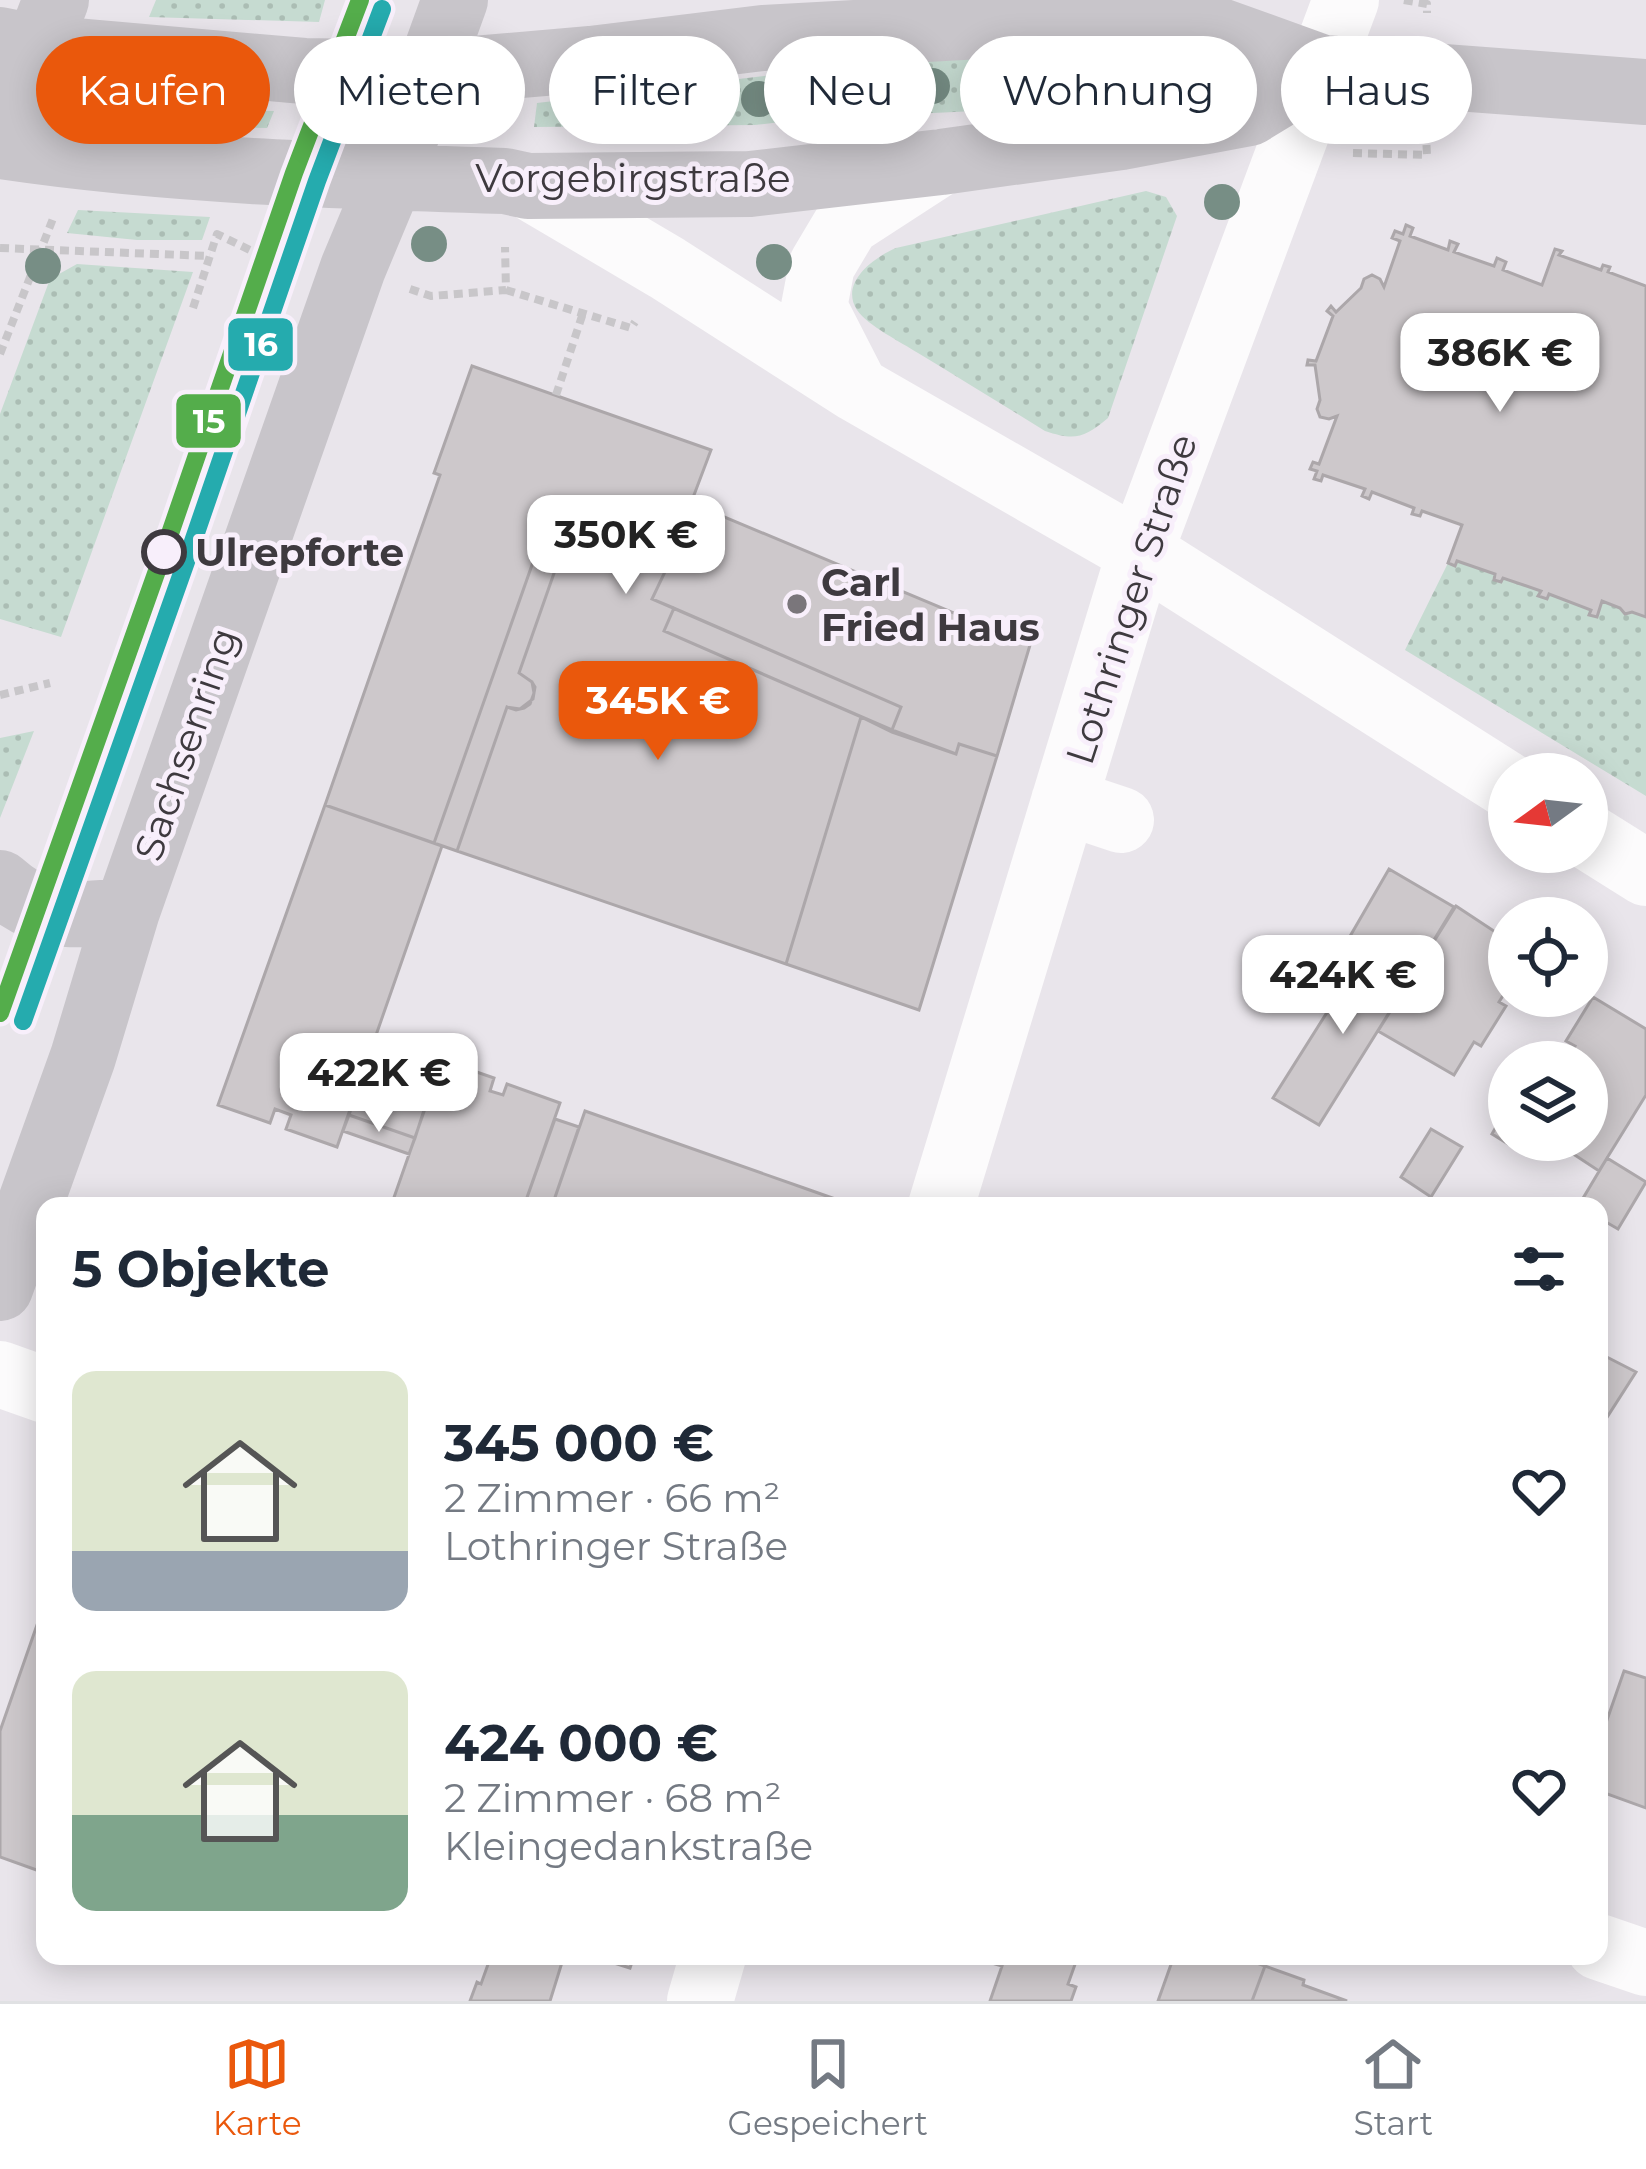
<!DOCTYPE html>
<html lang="de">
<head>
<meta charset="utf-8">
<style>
  body { margin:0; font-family:Montserrat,sans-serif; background:#f6f6f7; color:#1f2937; height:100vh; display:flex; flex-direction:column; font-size:45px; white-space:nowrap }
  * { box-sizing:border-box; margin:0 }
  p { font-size:39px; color:#747a83 }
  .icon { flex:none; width:66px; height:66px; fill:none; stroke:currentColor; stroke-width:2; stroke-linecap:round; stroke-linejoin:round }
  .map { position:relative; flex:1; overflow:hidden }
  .side { position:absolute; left:36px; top:1197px; width:1572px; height:768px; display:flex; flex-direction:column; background:#fff; border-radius:24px; box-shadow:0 6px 30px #0003 }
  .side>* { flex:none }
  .hud { position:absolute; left:36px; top:36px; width:1575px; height:108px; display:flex; gap:24px }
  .needle { width:78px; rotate:255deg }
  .tools { position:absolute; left:1488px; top:753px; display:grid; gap:24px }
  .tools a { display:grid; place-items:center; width:120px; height:120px; border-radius:50%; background:#fff; box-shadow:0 6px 30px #0003; font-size:60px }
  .price { position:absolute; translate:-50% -102px; padding:0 27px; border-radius:24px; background:#fff; color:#222; font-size:39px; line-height:78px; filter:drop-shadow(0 3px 6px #0008) }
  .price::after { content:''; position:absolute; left:50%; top:72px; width:36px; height:27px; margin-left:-18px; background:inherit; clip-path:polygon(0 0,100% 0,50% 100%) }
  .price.active { background:#ea580c; color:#fff }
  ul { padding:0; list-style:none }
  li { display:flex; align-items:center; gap:36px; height:300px; padding:0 36px }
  li span { display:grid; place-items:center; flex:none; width:336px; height:240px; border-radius:24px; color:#555 }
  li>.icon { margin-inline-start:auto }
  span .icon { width:144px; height:144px; fill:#fffc; stroke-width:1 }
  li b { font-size:51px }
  h2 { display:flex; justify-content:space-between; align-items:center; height:144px; padding:0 36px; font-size:51px }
  .chip { padding:0 42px; border-radius:54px; background:#fff; box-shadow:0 6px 30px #0003; font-size:42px; line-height:108px }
  .chip.active { background:#ea580c; color:#fff }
  .dock { display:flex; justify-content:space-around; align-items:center; height:168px; border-top:3px solid #e0e1e3; background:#fff; font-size:33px; color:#747a83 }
  .dock a { display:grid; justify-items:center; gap:6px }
  .dock .active { color:#ea580c }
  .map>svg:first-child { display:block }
</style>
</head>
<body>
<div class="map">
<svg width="1646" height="2001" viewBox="0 0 1646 2001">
  <defs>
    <pattern id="grass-dots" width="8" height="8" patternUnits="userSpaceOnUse" patternTransform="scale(3)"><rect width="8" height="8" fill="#c6dbd1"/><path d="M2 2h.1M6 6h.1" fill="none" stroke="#abbdb4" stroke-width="1.8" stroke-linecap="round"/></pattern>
  </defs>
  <rect width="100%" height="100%" fill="#e9e5eb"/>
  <path fill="url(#grass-dots)" d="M156,0H325L319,22L149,17Z
    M977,54L1027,61L1049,72L1054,92L1045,101L1028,107L996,110L807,119L755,125L534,127L537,103L848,66Z
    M125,108L274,111L267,128L118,124Z
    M1146,191L1166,197L1177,216L1108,418C1084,438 1075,441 1045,431C1003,405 961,379 918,353C901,342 868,326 857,310C839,282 875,257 896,248Z
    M78,210L210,217L202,240H137L67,233Z
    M77,264L193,272L61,637L0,619V414L50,279Z
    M1457,561L1495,574L1494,580L1501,582L1503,578L1541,591L1539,597L1547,599L1549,594L1591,610L1590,615L1596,617L1602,601L1620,608L1625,614L1632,612L1646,617V796L1405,650L1448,563L1455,566Z
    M34,731L0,818V738Z"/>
  <path fill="#cdc8cb" stroke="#aca7aa" stroke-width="3" d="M1406,225L1413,228L1410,236L1448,250L1450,241L1458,244L1454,252L1494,266L1497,258L1506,262L1503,270L1542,285L1555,249L1562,251L1559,255L1601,270L1603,265L1610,267L1608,272L1646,286V617L1632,612L1625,614L1620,608L1602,601L1597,617L1589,615L1591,610L1549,594L1547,599L1538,596L1541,591L1503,578L1501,582L1494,580L1495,574L1457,561L1455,566L1448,563L1462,525L1422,511L1420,516L1412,514L1414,508L1372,492L1369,499L1362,496L1365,489L1323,475L1321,481L1314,479L1317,471L1310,469L1313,462L1319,464L1337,416L1329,419L1320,417L1317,409L1320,400L1315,365H1307L1308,360L1316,361L1333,316L1327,311L1331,306L1336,312L1361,288L1364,279L1372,275L1380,279L1384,287L1400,241L1392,238L1395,231L1403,234Z
    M472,366L711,450L691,503L1030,645L997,756L959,744L956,754L892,730L901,707L652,599L672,557L550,514L434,843L325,805L440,475L434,473Z
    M550,514L572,522L519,673L532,682L534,693L530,704L524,708L516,710L507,707L457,851L434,843Z
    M572,522L672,557L652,599L674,608L664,631L861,717L786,964L457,851L507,707L520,709L533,699L535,687L532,682L519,673Z
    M674,608L901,707L892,730L664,631Z
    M861,717L892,732L956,754L959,744L997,756L919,1010L786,964Z
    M325,805L442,846L337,1147L286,1129L291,1115L275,1109L270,1123L218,1105Z
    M1389,869L1454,907L1412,976L1349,938Z
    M1456,906L1509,941V986L1499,1002L1506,1006L1481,1046L1474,1042L1454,1075L1378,1031Z
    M1367,949L1412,976L1319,1125L1273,1098Z
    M1593,997L1646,1029V1095L1599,1171L1552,1140H1587V1062H1565L1575,1046L1566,1041Z
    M376,1037L442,1060L425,1107L359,1084Z
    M442,1060L494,1078L490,1091L503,1095L507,1084L560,1103L524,1206H391Z
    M359,1084L425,1107L415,1138L349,1115Z
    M1509,1104V1140H1518L1513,1147L1492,1134Z
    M585,1111L804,1188L855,1206H552Z
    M349,1115L415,1138L409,1154L343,1131Z
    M555,1119L579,1127L552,1206H524Z
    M1431,1129L1462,1147L1431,1197L1401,1177Z
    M1607,1158L1646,1182L1618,1229L1599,1218V1206L1579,1205Z
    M1599,1353L1636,1372L1604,1422L1599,1418Z
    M45,1602V1873L0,1857V1731Z
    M1624,1671L1646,1678V1808L1599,1791V1743Z
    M491,1956H564L550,2001H470L477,1982L481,1984Z
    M592,1956H634L630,1968Z
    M984,1956H1078L1068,1984L1076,1987L1071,2001H990L1002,1966L982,1960Z
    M1174,1956H1238L1265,1966L1252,2001H1158Z
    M1265,1966L1304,1980L1303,1985L1347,2001H1252Z"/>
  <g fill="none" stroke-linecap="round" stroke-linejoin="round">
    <path stroke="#c8c6c9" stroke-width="8" stroke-dasharray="9 6" stroke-linecap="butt" d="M1404,0L1427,4V13
      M1353,153L1427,155L1426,136
      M0,248L210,256
      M410,289L431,296L506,290L505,247
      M506,290L631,328L635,322
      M193,308L217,234L287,268
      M0,354L54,216
      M556,395L583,313
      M0,695L50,683"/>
    <path stroke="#fcfbfc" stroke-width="66" d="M528,186L667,268L856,389L1140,552L1509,786
      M854,385L814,307L822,265L847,223L941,162
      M1064,801L1121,820
      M1587,836L1646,873
      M941,1206L1140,552L1346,0
      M0,1374L45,1390
      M1599,1947L1646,1963
      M700,2001L713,1956"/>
    <path stroke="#c8c5ca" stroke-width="66" d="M0,40L40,48L304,71L428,73L591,59L763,38L1018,24L1209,27L1323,68L1646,92
      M0,146C167,171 336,176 505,181L528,186L750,184L941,162L1121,137L1249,113L1323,68
      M0,146L56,0
      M0,883C43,922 73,915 127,911
      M0,1288L83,1057L127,911L353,268L391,177L455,0"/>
    <defs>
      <path id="tram-1" d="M0,1013L164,551L294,173L360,0"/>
      <path id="tram-2" d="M23,1021L187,559L317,181L382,9"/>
    </defs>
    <use href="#tram-1" stroke="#f8effb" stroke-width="27"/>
    <use href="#tram-2" stroke="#f8effb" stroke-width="27"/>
    <use href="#tram-1" stroke="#54ad4b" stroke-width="18"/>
    <use href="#tram-2" stroke="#25abae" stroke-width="18"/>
  </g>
  <g fill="#778e85">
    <circle cx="1006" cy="81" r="18"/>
    <circle cx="932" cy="86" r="18"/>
    <circle cx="852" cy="89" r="18"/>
    <circle cx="759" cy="99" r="18"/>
    <circle cx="702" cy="103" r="18"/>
    <circle cx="635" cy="109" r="18"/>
    <circle cx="1222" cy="202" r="18"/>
    <circle cx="429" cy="244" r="18"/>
    <circle cx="774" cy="262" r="18"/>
    <circle cx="43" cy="266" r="18"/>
  </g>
  <circle fill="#f8effb" stroke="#3e3a3f" stroke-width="6" cx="164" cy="552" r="20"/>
  <circle fill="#7a767b" stroke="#f8effb" stroke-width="4.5" cx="797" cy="604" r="12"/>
  <g text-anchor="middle" stroke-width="10" stroke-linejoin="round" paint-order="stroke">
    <g font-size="39" fill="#3e3a3f" stroke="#f8effb">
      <text x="633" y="192">Vorgebirgstraße</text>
      <text transform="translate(1131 599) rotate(-72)" y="14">Lothringer Straße</text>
      <text transform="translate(186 744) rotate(-71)" y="14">Sachsenring</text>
    </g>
    <g font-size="39" font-weight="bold" fill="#3e3a3f" stroke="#f8effb" text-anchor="start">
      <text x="195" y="566">Ulrepforte</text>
    </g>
    <g font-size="39" font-weight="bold" fill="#3e3a3f" stroke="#f8effb" text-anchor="start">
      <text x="821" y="596">Carl<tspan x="821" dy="45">Fried Haus</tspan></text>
    </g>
  </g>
  <g stroke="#f8effb" stroke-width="4.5">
    <rect x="226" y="316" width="69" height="57" rx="12" fill="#25abae"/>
    <rect x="174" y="392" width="69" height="58" rx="12" fill="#54ad4b"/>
  </g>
  <g font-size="33" text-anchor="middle" font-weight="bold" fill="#fff">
    <text x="261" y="356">16</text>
    <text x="209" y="433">15</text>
  </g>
</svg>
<div class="tools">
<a><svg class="needle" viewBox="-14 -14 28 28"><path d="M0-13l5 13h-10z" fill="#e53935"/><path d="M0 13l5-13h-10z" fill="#747a83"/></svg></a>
<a><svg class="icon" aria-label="locate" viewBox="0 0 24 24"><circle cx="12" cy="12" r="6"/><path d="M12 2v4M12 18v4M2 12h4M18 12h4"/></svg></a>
<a><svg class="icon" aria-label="layers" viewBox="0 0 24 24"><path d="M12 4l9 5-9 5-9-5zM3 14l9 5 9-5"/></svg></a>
</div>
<b class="price" style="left:1500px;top:415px">386K €</b>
<b class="price" style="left:626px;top:597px">350K €</b>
<b class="price active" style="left:658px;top:763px">345K €</b>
<b class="price" style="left:1343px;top:1037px">424K €</b>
<b class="price" style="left:379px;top:1135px">422K €</b>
<div class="hud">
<a class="chip active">Kaufen</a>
<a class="chip">Mieten</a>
<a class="chip">Filter</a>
<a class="chip">Neu</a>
<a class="chip">Wohnung</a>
<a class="chip">Haus</a>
</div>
<section class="side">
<h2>5 Objekte<svg class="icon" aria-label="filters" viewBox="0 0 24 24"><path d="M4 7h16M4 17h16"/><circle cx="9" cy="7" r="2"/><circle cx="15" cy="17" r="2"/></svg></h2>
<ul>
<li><span style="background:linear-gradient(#dfe7d0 75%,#9aa5b1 0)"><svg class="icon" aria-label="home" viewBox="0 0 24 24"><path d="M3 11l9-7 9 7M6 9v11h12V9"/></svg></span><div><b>345 000 €</b><p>2 Zimmer · 66 m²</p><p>Lothringer Straße</p></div><svg class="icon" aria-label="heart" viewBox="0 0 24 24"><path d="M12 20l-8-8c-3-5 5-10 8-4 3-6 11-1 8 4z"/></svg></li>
<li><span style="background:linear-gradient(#dfe7d0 60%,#7fa58c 0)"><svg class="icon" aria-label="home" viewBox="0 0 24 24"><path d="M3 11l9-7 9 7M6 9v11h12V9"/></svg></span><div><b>424 000 €</b><p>2 Zimmer · 68 m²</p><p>Kleingedankstraße</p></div><svg class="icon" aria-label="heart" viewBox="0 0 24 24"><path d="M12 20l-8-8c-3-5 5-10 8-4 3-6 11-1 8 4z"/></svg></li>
</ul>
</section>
</div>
<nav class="dock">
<a class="active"><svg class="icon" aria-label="map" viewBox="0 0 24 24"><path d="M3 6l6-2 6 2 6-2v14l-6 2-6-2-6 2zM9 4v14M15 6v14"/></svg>Karte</a>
<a><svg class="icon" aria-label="saved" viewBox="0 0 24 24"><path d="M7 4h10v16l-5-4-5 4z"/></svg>Gespeichert</a>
<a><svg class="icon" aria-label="home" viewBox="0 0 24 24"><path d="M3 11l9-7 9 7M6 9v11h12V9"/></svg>Start</a>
</nav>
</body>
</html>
